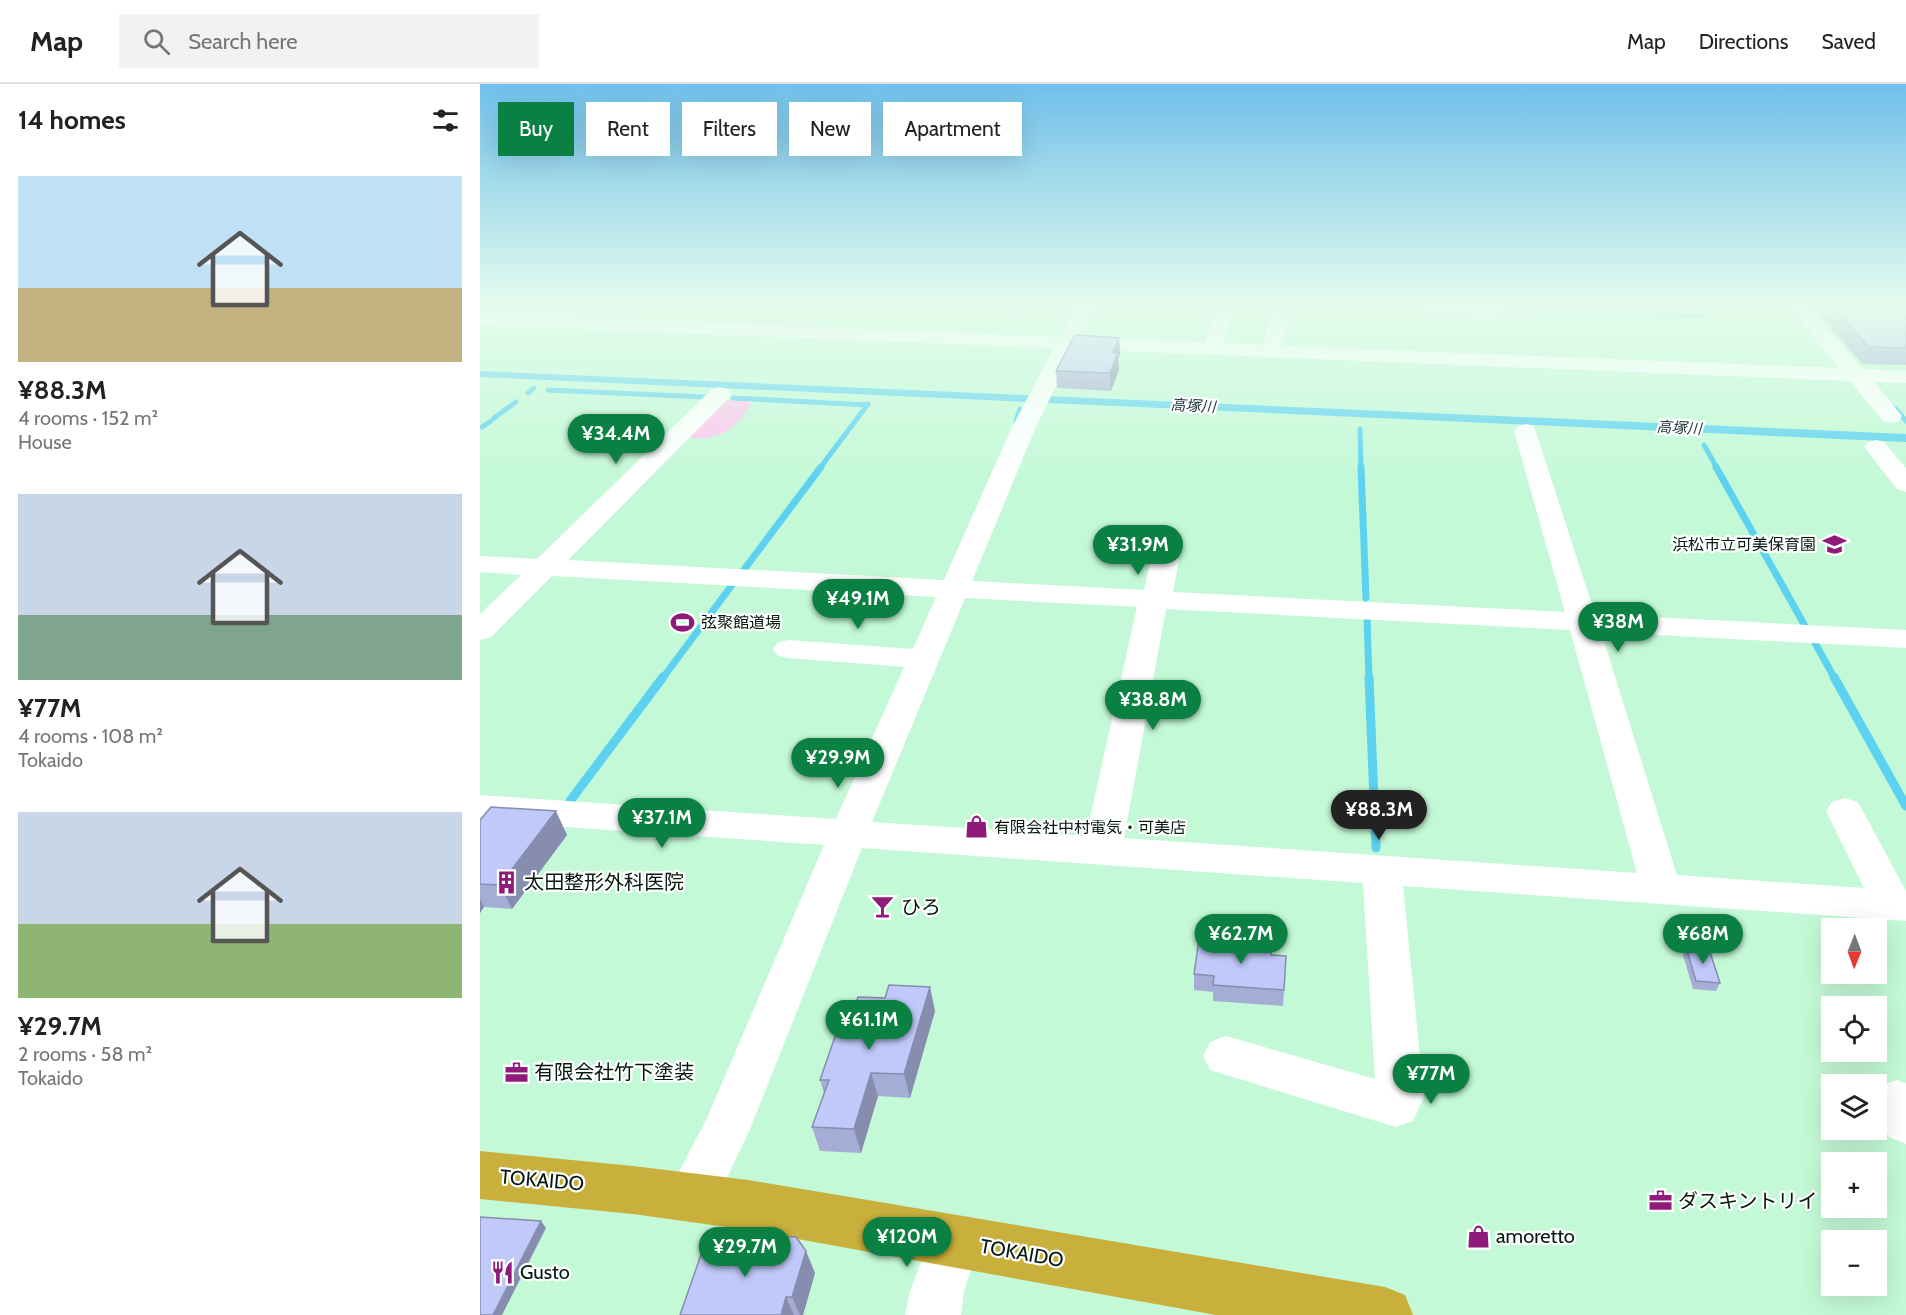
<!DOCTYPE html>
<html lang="en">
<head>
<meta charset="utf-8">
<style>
  body { margin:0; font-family:Cabin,"Noto Sans JP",sans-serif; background:#f2f2f2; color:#222; height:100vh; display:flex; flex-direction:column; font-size:22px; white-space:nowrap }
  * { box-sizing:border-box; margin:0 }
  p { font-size:20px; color:#767676 }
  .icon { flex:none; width:33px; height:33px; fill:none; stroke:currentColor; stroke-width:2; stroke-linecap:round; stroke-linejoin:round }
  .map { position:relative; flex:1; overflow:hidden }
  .drawer { display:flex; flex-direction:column; background:#fff; width:480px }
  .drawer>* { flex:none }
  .hud { position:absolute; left:18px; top:18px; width:570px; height:54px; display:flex; gap:12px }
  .needle { width:39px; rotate:181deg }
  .fabs { position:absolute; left:1341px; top:834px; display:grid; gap:12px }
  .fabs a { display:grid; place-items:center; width:66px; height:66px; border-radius:0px; background:#fff; box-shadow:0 6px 24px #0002; font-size:30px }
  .price { position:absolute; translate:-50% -51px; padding:0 14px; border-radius:21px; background:#0b8043; color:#fff; font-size:20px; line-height:39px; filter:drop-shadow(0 2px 3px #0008) }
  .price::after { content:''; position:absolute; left:50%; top:36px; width:18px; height:14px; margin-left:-9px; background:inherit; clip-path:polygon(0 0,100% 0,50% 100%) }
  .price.on { background:#222; color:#fff }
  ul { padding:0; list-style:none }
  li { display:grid; align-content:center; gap:12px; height:318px; padding:0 18px }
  li span { display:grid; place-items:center; height:186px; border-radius:0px; color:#555 }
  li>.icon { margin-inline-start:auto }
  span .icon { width:108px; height:108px; fill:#fffc; stroke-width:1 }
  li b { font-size:26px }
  h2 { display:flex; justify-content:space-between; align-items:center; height:72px; padding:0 18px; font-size:26px }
  .tag { padding:0 21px; border-radius:0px; background:#fff; box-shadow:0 6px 24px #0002; font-size:21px; line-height:54px }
  .tag.on { background:#0b8043; color:#fff }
  header { display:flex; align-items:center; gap:36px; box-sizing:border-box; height:84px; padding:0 30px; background:#fff; border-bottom:2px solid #e0e0e0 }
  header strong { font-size:28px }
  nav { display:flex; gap:33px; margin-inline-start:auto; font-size:21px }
  .search { width:420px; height:54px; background:#f2f2f2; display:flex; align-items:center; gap:15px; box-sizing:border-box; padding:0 21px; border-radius:0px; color:#767676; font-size:22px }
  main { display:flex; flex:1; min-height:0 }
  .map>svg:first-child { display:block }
</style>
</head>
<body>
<header>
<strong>Map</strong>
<div class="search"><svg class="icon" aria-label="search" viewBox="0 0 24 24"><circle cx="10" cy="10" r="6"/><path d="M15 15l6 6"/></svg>Search here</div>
<nav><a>Map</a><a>Directions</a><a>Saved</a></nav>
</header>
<main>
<section class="drawer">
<h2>14 homes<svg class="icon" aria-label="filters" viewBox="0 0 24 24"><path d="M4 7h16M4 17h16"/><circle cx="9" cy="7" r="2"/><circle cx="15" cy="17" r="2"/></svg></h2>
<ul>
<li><span style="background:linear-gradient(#bfe0f5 60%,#c2b280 0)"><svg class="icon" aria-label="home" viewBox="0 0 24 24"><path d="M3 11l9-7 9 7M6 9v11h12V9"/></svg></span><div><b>¥88.3M</b><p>4 rooms · 152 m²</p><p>House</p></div></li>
<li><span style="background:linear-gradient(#c9d6e8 65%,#7fa58c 0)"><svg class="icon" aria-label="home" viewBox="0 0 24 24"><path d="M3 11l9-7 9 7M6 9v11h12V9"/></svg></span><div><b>¥77M</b><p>4 rooms · 108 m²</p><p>Tokaido</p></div></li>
<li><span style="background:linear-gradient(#c9d6e8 60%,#8fb573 0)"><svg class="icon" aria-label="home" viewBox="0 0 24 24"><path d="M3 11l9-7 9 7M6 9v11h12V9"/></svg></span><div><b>¥29.7M</b><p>2 rooms · 58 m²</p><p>Tokaido</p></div></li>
</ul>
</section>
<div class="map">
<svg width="1426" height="1231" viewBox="0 0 1426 1231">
  <rect width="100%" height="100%" fill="#c4f9d7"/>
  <path fill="#ffc5ef" d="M246,316H264L272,319C257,344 239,358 209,353Z"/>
  <path fill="#5cd2f0" d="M0,287L1426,350V358L0,293Z"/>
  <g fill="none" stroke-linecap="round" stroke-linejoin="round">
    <path stroke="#5cd2f0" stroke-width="5" d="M1013,225L1225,232
      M68,306L225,313
      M48,309L54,304
      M253,314L388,321
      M1416,325L1426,337
      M14,334L36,318
      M536,337L540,325
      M2,343L11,337
      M880,345L881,384
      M1224,361L1237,384
      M340,384L388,320"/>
    <path stroke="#5cd2f0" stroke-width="7" d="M881,383L886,514
      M1236,383L1325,542
      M263,487L341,383
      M887,534L889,595
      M1335,559L1355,595
      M182,595L252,501"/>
    <path stroke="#5cd2f0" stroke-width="9" d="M889,593L896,764
      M1354,593L1426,722
      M90,717L183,593"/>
    <path fill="#fff" fill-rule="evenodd" d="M597,223H615L600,253L725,258L733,231H747L750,235L744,259L783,261L790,233H804L807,237L803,262L1359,284L1309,223H1328L1382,285L1426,287V299L1394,298L1422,332L1419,337L1411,339L1403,337L1370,297L594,265L555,345L492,497L664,506L671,476L675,470L685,468L695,470L699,476L693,508L1085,528L1034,347L1038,342L1046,340L1054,342L1115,530L1426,546V564L1121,548L1197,791L1384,804L1346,727L1352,718L1365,714L1378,718L1426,807V837L923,802L944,1013L933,1037L916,1043L730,986L723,972L730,958L746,952L895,995L883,799L382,764L270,1045L230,1130L212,1137L194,1130L186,1113L227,1034L344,761L0,737V711L356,735L424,583L309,574L298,572L293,565L298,558L309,556L433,565L456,513L72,492L11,553L0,556V530L41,491L0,488V472L57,475L232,305L240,303L248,305L251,310L248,315L88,476L464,496L531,345L574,264L0,241V229L581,253ZM485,514L657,523L606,752L392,738ZM686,525L1090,546L1157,789L644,754Z
      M950,223H1021L1024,227L1022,231L1015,233L958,231L951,229L949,225Z
      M1396,356L1404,358L1426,384V408L1417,405L1384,363L1388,358Z
      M1417,996L1426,999V1060L1409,1053C1401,1036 1392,1021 1400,1002Z
      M475,1131L494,1139L501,1157L484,1207L481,1231H425L430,1207L456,1139Z"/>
    <path fill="#c9af3b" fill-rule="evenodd" d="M0,1067L153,1082L268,1096L905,1203L925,1211L933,1231H736L268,1146L153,1130L0,1115Z"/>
  </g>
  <path fill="#a5add6" d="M1332,223H1426V281L1383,280Z
    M639,254L640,270L638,275L639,286L631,307L577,304L576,287Z
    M0,736L87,751L32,825L4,823L0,829Z
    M1206,863L1240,899L1236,907L1213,905L1203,871Z
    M791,871L804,906L803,922L733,917V908L714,906V890Z
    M455,927L430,1014L398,1012L381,1069L340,1067L332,1043L344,1009L340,996L369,939Z
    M335,1189L323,1231H200Z"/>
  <path fill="#868dae" d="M639,254L640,270L638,275L639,286L631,307L630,289L633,268Z
    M76,727L87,751L32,825L20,801Z
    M0,815L4,823L0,829Z
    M450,903L455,927L430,1014L424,990Z
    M391,989L398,1012L381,1069L374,1045Z
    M61,1137L66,1144L22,1231H13Z
    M326,1167L335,1189L323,1231H320L312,1213Z
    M306,1213L314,1231H301Z"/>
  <path fill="#c0c9f9" stroke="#868dae" stroke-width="1.5" d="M1352,223H1426V264L1389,263Z
    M597,251L639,254L633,268L638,269L630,289L576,287L594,252Z
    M11,723L76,727L20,801L0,800V736Z
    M719,856L791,861V871L806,872L804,906L733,901L734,892L714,890Z
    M1206,863L1229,865L1240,899L1216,897Z
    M409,901L450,903L424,990L391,989L374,1045L332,1043L349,996H340L360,938L369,939L378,913L405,914Z
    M0,1133L61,1137L13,1231H0Z
    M273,1152L316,1153L326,1167L312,1213H306L301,1231H200L225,1159L270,1160Z"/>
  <linearGradient id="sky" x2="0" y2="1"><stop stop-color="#70c0eb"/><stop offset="0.56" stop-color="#e4fced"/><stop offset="1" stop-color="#e4fced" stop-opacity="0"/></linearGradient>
  <rect width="1426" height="395" fill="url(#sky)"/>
  <defs>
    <symbol id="school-bare" viewBox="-9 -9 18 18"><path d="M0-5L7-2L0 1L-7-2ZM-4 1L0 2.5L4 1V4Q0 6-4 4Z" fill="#8f1a7a" stroke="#fff" stroke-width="2.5" paint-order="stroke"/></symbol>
    <symbol id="stadium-bare" viewBox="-9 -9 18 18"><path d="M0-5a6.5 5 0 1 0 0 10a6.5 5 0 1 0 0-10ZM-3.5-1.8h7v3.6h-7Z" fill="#8f1a7a" stroke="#fff" stroke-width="2.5" paint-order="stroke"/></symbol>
    <symbol id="shop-bare" viewBox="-9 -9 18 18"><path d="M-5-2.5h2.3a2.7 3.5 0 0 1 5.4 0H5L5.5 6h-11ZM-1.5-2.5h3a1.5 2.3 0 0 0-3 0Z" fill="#8f1a7a" stroke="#fff" stroke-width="2.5" paint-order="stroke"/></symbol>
    <symbol id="building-bare" viewBox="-9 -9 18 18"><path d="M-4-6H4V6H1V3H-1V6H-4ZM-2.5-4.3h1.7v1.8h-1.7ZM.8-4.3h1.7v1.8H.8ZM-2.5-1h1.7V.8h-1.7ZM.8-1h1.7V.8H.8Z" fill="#8f1a7a" stroke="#fff" stroke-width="2.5" paint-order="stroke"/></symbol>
    <symbol id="bar-bare" viewBox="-9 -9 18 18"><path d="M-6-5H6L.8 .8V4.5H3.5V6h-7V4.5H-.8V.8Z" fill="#8f1a7a" stroke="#fff" stroke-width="2.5" paint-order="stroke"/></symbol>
    <symbol id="office-bare" viewBox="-9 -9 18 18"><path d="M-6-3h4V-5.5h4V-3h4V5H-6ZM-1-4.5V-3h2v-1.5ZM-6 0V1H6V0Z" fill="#8f1a7a" stroke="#fff" stroke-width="2.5" paint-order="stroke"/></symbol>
    <symbol id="restaurant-bare" viewBox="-9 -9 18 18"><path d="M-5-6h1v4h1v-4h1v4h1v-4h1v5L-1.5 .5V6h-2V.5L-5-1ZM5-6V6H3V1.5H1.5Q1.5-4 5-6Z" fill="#8f1a7a" stroke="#fff" stroke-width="2.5" paint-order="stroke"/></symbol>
  </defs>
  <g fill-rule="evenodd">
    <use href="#school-bare" x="1338" y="444" width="33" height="33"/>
    <use href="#stadium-bare" x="186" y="522" width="33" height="33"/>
    <use href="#shop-bare" x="480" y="726" width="33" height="33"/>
    <use href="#building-bare" x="10" y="782" width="33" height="33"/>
    <use href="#bar-bare" x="386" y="806" width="33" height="33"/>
    <use href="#office-bare" x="20" y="972" width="33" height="33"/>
    <use href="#office-bare" x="1164" y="1100" width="33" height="33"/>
    <use href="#shop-bare" x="982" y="1136" width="33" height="33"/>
    <use href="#restaurant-bare" x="6" y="1172" width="33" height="33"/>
  </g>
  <g text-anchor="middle" stroke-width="4.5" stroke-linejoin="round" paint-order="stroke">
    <g font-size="15" font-style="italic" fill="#1e3338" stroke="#fff">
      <text transform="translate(713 322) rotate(3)" y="5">高塚川</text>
      <text transform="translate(1199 344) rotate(3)" y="5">高塚川</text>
    </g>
    <g font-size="16" fill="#04180c" stroke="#fff" text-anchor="start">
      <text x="1336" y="466" text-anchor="end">浜松市立可美保育園</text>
      <text x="221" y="544">弦聚館道場</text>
      <text x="514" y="749">有限会社中村電気・可美店</text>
    </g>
    <g font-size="20" fill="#04180c" stroke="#fff" text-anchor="start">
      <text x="44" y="805">太田整形外科医院</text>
      <text x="421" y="830">ひろ</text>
      <text x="54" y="995">有限会社竹下塗装</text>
      <text x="1198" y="1124">ダスキントリイ</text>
      <text x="1016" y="1159">amoretto</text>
      <text x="40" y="1195">Gusto</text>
    </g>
    <g font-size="20" fill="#04180c" stroke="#fff">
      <text transform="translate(62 1096) rotate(5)" y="7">TOKAIDO</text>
      <text transform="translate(542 1169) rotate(10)" y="7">TOKAIDO</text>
    </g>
  </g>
</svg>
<div class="fabs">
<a><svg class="needle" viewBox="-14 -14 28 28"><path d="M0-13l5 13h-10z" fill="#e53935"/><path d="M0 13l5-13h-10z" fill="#767676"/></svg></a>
<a><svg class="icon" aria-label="locate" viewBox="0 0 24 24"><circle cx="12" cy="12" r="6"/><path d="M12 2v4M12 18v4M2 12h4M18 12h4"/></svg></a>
<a><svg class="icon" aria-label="layers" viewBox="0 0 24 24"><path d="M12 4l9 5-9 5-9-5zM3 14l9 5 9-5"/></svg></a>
<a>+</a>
<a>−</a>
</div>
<b class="price" style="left:136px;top:381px">¥34.4M</b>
<b class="price" style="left:658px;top:492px">¥31.9M</b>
<b class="price" style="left:378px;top:546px">¥49.1M</b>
<b class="price" style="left:1138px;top:569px">¥38M</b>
<b class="price" style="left:673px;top:647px">¥38.8M</b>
<b class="price" style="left:358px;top:705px">¥29.9M</b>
<b class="price on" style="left:899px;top:757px">¥88.3M</b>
<b class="price" style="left:182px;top:765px">¥37.1M</b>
<b class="price" style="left:761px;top:881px">¥62.7M</b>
<b class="price" style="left:1223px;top:881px">¥68M</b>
<b class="price" style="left:389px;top:967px">¥61.1M</b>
<b class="price" style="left:951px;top:1021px">¥77M</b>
<b class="price" style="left:427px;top:1184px">¥120M</b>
<b class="price" style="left:265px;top:1194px">¥29.7M</b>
<div class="hud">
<a class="tag on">Buy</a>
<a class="tag">Rent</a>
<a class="tag">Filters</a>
<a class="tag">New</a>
<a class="tag">Apartment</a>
</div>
</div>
</main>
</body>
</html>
